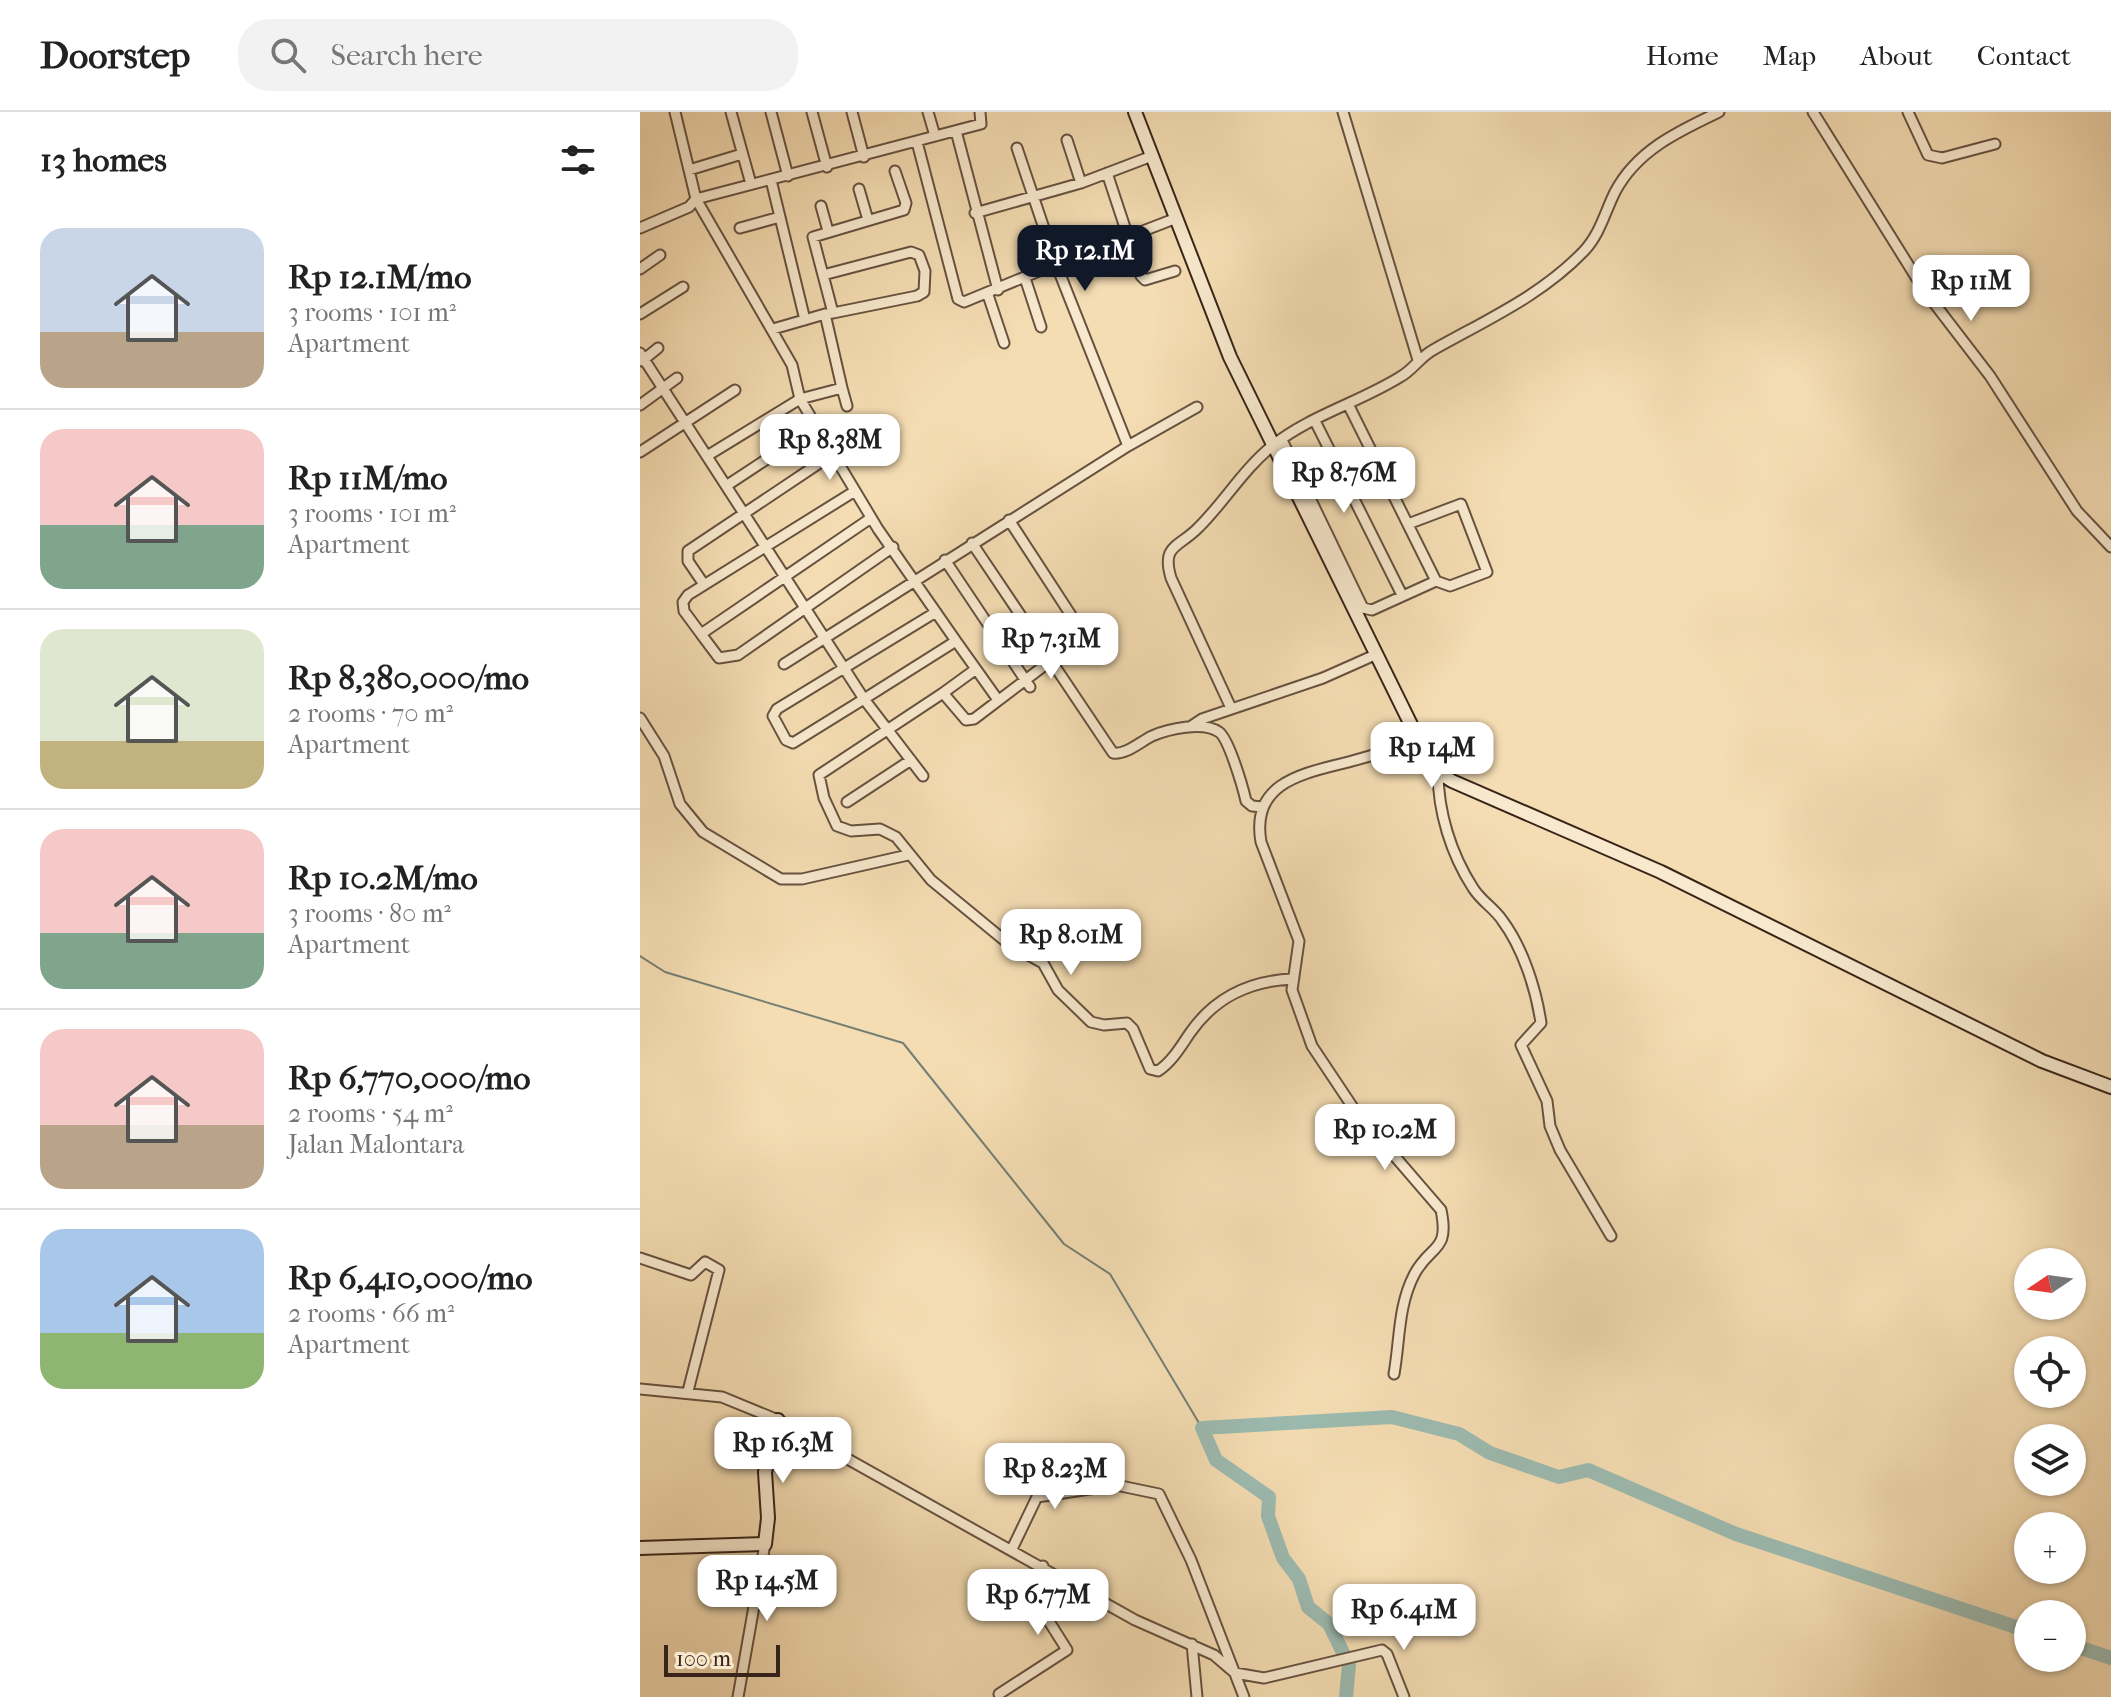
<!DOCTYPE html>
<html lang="en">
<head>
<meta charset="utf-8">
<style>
  body { margin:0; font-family:"IM FELL French Canon",serif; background:#f2f2f2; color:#222; height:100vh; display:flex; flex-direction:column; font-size:30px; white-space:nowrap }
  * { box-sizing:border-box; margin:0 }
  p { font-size:26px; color:#767676 }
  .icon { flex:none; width:44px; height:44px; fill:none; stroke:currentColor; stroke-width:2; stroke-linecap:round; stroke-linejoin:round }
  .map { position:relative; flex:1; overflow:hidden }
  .panel { display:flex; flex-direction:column; background:#fff; width:640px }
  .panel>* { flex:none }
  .needle { width:52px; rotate:257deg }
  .fabs { position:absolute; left:1374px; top:1136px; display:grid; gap:16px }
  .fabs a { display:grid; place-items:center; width:72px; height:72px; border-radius:50%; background:#fff; box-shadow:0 2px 6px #0004; font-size:40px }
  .scale { position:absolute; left:24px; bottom:20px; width:116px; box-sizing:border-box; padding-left:8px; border:4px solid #382419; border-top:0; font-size:22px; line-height:28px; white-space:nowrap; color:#382419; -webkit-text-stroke:6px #f8e9ce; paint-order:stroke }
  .price { position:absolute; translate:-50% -68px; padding:0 18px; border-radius:16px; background:#fff; color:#222; font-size:26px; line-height:52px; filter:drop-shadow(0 2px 4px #0008) }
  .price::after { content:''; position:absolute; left:50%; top:48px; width:24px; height:18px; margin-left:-12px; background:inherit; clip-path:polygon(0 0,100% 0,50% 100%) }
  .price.selected { background:#111827; color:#fff }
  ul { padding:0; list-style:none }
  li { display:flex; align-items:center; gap:24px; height:200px; padding:0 40px }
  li+li { border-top:2px solid #e0e0e0 }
  li span { display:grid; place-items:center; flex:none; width:224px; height:160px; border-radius:24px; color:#555 }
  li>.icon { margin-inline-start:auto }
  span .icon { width:96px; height:96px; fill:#fffc; stroke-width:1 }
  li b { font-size:34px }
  h2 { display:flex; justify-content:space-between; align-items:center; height:96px; padding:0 40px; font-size:34px }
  header { display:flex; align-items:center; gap:48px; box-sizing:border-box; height:112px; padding:0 40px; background:#fff; border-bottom:2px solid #e0e0e0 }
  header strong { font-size:38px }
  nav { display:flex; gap:44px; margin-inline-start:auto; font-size:28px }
  .search { width:560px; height:72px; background:#f2f2f2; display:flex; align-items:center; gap:20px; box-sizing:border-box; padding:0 28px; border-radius:32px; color:#767676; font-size:30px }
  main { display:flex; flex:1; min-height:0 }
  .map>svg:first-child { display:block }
</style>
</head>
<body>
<header>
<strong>Doorstep</strong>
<div class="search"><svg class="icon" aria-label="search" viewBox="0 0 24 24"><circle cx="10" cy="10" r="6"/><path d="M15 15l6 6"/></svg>Search here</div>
<nav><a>Home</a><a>Map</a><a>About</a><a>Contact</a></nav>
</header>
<main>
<section class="panel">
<h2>13 homes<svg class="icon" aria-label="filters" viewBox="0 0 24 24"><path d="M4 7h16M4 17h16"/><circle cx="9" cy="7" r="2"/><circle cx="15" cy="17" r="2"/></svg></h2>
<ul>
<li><span style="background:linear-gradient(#c9d6e8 65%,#b9a48a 0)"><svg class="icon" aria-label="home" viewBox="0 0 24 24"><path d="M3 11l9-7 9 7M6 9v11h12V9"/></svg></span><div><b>Rp 12.1M/mo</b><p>3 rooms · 101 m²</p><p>Apartment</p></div></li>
<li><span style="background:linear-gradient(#f6c9c9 60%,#7fa58c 0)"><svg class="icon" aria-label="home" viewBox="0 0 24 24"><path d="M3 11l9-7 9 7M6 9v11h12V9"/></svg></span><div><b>Rp 11M/mo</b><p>3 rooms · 101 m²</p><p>Apartment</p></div></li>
<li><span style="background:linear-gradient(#dfe7d0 70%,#c2b280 0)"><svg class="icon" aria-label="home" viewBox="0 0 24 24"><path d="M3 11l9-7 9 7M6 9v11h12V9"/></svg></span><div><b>Rp 8,380,000/mo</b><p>2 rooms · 70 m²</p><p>Apartment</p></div></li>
<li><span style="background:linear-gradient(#f6c9c9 65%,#7fa58c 0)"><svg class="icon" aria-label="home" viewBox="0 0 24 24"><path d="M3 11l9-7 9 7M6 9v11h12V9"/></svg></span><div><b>Rp 10.2M/mo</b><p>3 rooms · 80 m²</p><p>Apartment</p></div></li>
<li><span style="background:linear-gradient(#f6c9c9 60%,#b9a48a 0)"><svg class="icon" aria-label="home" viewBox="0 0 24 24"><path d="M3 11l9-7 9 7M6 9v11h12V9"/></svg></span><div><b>Rp 6,770,000/mo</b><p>2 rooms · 54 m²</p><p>Jalan Malontara</p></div></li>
<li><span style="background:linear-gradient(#a9c7e8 65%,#8fb573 0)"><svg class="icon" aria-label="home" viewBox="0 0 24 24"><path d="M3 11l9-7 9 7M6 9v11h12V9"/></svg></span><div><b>Rp 6,410,000/mo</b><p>2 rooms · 66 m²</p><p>Apartment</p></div></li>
</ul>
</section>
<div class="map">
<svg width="1471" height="1585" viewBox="0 0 1471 1585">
  <rect width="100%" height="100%" fill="#f5ddb3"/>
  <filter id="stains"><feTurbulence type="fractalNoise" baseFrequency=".0025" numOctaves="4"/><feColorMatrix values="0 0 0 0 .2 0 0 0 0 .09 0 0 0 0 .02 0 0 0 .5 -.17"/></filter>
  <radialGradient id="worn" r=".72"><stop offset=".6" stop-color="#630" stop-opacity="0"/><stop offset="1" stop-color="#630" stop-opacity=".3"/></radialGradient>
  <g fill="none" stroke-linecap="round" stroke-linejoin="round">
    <path stroke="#747f74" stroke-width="2" d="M0,844L25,860L263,931L424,1132L470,1162L562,1316"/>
    <path stroke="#9cbbb1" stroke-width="14" d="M1432,1533L1471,1546
      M706,1585L709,1553L689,1512L668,1495L659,1467L643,1446L628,1404L629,1385L576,1348L562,1316L752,1305L819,1322L850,1341L919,1365L948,1358L1096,1422L1388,1519"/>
    <defs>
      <path id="street" d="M91,0L111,72
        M131,0L148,64
        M172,0L187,55
        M212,0L224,45
        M288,0L295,24
        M703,0L778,248
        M1173,0L1284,178L1350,264L1437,399L1471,435
        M1268,0L1288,43L1302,46L1355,32
        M316,19L358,178
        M427,28L441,71
        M277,30L318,187L324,190L416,152
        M377,36L416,152L488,334
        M49,58L102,42
        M467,61L501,164L505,168L535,159
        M131,68L165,208
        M219,77L228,108
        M181,94L188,119
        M335,101L441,71L512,44
        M0,116L49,95L56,87L341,12L340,0
        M100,116L140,105
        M490,124L534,107
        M0,157L20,143
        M183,163L173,125L264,98L266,91L255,59
        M385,166L401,215
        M348,183L364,231
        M0,202L43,175
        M185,202L193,201L277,184L284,180L285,159L279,143L271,140L183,163L193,201
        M0,241L224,587L316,529L238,417L160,287L152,253L56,87L35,0
        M2,249L18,236
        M202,276L207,294
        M708,292L796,469L810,474L847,460L821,392L768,412
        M0,293L37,266
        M675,309L762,483
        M642,328L723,496L732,498L796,469
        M0,340L95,278
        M67,344L160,287L202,276L185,202L133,217
        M86,374L177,314
        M231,406L61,522L79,546L98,543L253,435
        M369,408L453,537
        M332,431L473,641C486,643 500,630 512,624C528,617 563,609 579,620C589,627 603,676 606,689L612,694L623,695
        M305,448L390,575
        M63,471L48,449V439L193,342
        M61,522L44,499L43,490L48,483L215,379
        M316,529L336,557L303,581L326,608L334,607L413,547L447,526
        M144,552L488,334L557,295
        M336,557L358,588
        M303,581L179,663L184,686L197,714L211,719L240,717L256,725L291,768L370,833L403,851L418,878L451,910L464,913L487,911L493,917L510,957L518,959C532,950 541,934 550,921C575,885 609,869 652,867
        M591,596L531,466C521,432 539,436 559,415C585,389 603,358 632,334C669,304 720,290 760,265C773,258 780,245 793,238C846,208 901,184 944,139C960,122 965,100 975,80C997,38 1039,19 1079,0
        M0,606L24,644L40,692L63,720L141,767H162L268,743
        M550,615L562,607L683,566L737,542
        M798,660C798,700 811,742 833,776C841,789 854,796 862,808C883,836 896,877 901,911L881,933L907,989L910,1014L920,1038L971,1124
        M283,664L224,587L153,631L146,628L133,604L137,597L296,500
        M207,690L271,648
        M0,1146L51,1163L65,1150L79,1158L48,1279
        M754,1262C760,1228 758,1194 774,1163C790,1132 810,1141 801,1098L714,997L672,934L652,878L659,829L621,730C610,668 667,661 712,649C734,643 757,636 779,629
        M0,1277L82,1285L138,1308L495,1508L574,1543L595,1561L624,1566L742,1538L747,1542L764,1585
        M372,1437L397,1385L476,1373L519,1382L551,1448L604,1585
        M552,1532L557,1585
        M359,1582L427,1538L405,1503L400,1482L403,1454
        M98,1585L125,1432"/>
      <path id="secondary" d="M495,0L590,245L779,629L798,660L812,669L1021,760L1402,949L1471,975
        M0,1436L125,1432L128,1406L125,1360L138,1308"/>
    </defs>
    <use href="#street" stroke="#675240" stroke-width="13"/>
    <use href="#secondary" stroke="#382419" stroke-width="16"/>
    <use href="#street" stroke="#f8e9ce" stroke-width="9"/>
    <use href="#secondary" stroke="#f8e9ce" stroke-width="12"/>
  </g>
  <rect width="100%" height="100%" filter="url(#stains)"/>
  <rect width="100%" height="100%" fill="url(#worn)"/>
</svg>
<div class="fabs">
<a><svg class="needle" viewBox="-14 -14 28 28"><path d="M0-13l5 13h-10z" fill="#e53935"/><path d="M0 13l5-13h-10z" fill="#767676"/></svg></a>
<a><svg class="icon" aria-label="locate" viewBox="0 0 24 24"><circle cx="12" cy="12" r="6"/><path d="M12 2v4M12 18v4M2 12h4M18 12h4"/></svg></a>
<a><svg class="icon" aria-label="layers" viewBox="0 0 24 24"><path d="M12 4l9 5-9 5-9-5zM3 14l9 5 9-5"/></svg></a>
<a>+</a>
<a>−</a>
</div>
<div class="scale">100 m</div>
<b class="price selected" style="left:445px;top:181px">Rp 12.1M</b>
<b class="price" style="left:1331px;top:211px">Rp 11M</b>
<b class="price" style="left:190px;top:370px">Rp 8.38M</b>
<b class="price" style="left:704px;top:403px">Rp 8.76M</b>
<b class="price" style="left:411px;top:569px">Rp 7.31M</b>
<b class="price" style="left:792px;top:678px">Rp 14M</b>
<b class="price" style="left:431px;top:865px">Rp 8.01M</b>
<b class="price" style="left:745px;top:1060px">Rp 10.2M</b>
<b class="price" style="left:143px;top:1373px">Rp 16.3M</b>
<b class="price" style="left:415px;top:1399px">Rp 8.23M</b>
<b class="price" style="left:127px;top:1511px">Rp 14.5M</b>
<b class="price" style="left:398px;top:1525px">Rp 6.77M</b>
<b class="price" style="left:764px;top:1540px">Rp 6.41M</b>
</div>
</main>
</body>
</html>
